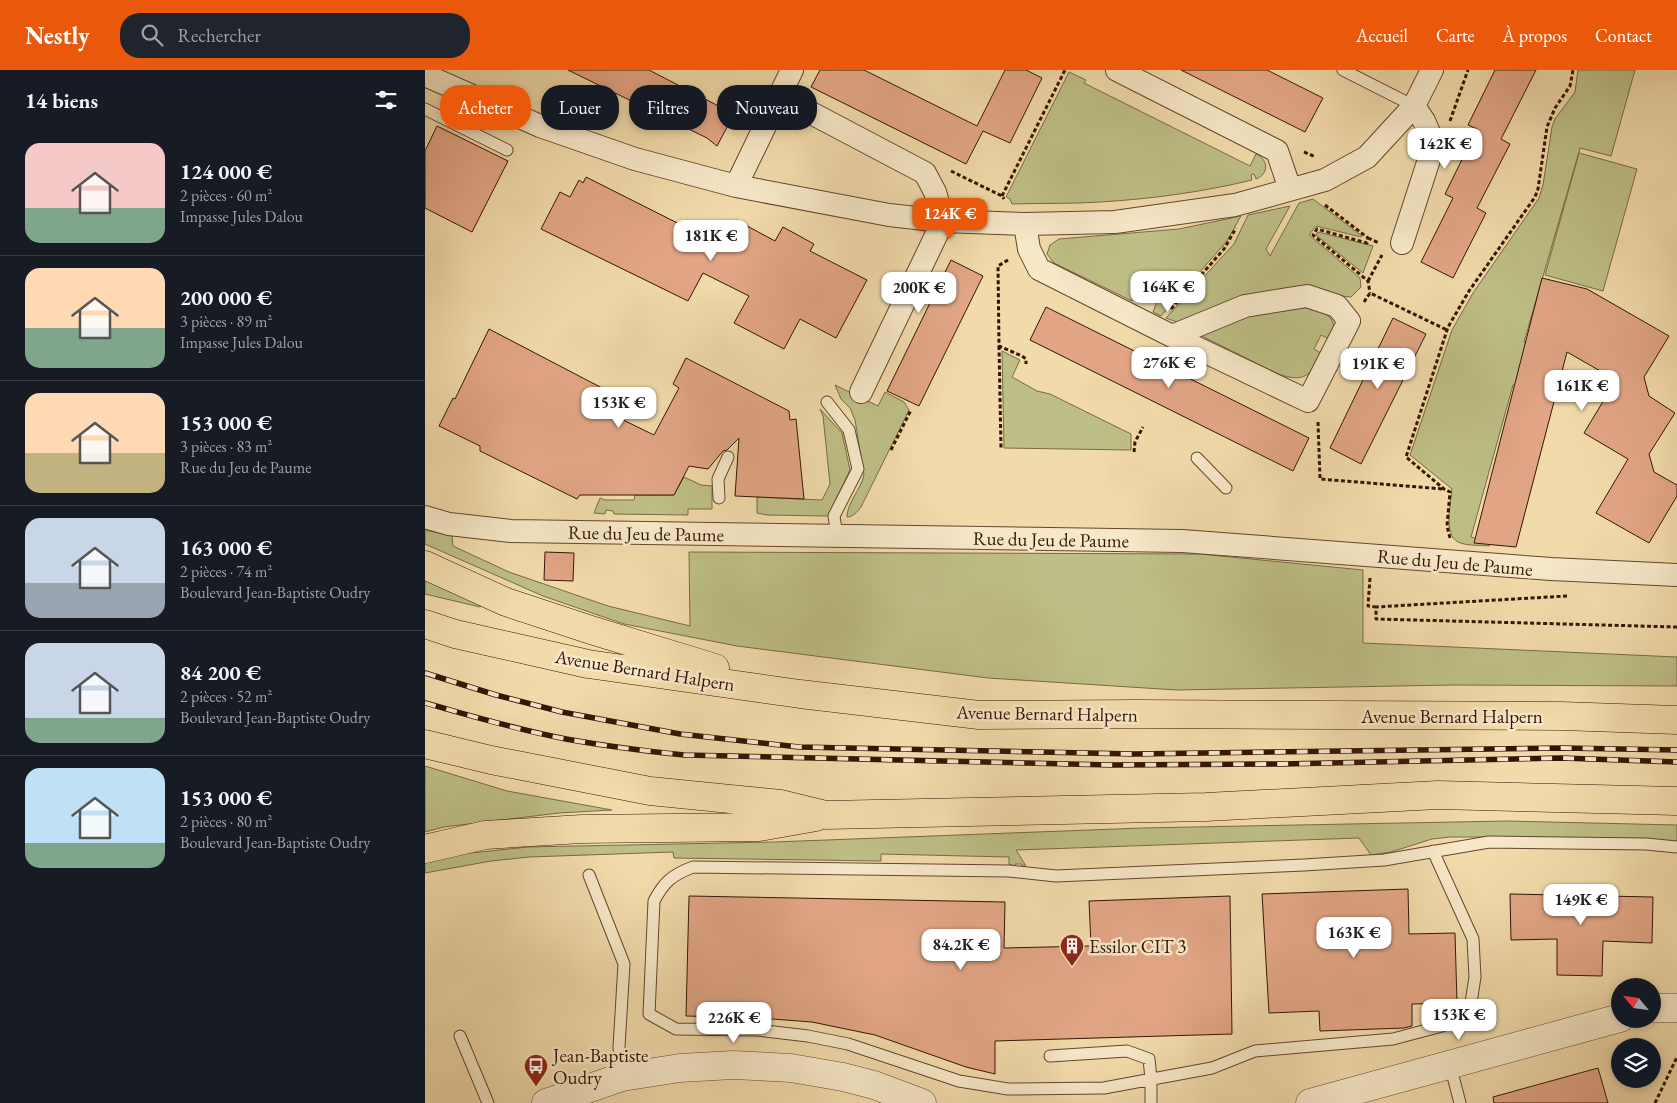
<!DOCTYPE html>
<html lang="fr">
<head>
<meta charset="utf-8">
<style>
  body { margin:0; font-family:"EB Garamond",serif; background:#20242c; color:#f1f3f6; height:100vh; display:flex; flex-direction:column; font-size:19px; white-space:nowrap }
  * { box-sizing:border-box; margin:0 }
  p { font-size:16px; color:#9ea1a6 }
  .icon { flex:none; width:28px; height:28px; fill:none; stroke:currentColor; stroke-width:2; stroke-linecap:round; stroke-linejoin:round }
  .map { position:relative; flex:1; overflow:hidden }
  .details { display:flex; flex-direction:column; background:#171b24; width:425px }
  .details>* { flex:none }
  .hud { position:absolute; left:15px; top:15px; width:475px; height:45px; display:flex; gap:10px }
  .needle { width:32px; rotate:299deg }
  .fabs { position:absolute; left:1186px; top:908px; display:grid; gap:10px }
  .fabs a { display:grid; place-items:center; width:50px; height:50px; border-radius:50%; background:#171b24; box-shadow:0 2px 8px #0003; font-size:25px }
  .price { position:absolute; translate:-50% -42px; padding:0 11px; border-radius:10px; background:#fff; color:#222; font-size:16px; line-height:32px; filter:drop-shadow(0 1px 2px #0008) }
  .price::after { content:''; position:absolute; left:50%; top:30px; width:15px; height:11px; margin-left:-8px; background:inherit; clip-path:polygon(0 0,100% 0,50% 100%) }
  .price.current { background:#ea580c; color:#fff }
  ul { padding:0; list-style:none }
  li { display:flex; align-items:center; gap:15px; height:125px; padding:0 25px }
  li+li { border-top:1px solid #363941 }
  li span { display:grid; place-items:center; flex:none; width:140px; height:100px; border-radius:15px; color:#555 }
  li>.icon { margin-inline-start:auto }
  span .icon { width:60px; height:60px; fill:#fffc; stroke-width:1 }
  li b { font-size:21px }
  h2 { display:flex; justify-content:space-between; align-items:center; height:60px; padding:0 25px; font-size:21px }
  .tag { padding:0 18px; border-radius:20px; background:#171b24; box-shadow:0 2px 8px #0003; font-size:18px; line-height:45px }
  .tag.current { background:#ea580c; color:#fff }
  header { display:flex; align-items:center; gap:30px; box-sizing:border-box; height:70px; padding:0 25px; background:#ea580c; color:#fff }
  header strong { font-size:24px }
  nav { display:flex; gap:28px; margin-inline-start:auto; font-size:18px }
  .search { width:350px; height:45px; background:#20242c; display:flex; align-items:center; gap:12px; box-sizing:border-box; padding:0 18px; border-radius:20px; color:#9ea1a6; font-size:19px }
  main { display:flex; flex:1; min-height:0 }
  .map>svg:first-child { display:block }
</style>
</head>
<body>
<header>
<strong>Nestly</strong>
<div class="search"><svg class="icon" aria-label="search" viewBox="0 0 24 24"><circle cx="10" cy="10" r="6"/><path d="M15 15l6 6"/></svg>Rechercher</div>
<nav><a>Accueil</a><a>Carte</a><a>À propos</a><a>Contact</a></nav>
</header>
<main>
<section class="details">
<h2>14 biens<svg class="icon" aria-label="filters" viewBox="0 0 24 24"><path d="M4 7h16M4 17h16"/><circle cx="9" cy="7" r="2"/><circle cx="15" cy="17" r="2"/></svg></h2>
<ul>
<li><span style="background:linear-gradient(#f6c9c9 65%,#7fa58c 0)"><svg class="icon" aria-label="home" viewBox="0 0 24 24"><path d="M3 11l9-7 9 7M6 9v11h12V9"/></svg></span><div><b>124 000 €</b><p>2 pièces · 60 m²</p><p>Impasse Jules Dalou</p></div></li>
<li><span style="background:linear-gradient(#ffd9b3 60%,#7fa58c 0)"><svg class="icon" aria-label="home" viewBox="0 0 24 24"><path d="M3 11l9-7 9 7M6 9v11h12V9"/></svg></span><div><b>200 000 €</b><p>3 pièces · 89 m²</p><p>Impasse Jules Dalou</p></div></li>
<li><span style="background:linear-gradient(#ffd9b3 60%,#c2b280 0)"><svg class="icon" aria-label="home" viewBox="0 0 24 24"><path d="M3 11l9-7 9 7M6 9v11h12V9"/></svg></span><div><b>153 000 €</b><p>3 pièces · 83 m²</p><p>Rue du Jeu de Paume</p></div></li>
<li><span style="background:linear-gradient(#c9d6e8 65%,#9aa5b1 0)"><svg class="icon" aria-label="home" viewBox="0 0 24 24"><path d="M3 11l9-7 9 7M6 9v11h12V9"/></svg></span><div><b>163 000 €</b><p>2 pièces · 74 m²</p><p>Boulevard Jean-Baptiste Oudry</p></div></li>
<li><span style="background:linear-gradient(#c9d6e8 75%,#7fa58c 0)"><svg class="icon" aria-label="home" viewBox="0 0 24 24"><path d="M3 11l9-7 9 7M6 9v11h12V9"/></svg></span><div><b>84 200 €</b><p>2 pièces · 52 m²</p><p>Boulevard Jean-Baptiste Oudry</p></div></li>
<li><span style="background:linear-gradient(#bfe0f5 75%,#7fa58c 0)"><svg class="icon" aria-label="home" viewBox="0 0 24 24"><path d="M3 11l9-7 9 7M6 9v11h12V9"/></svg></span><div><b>153 000 €</b><p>2 pièces · 80 m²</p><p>Boulevard Jean-Baptiste Oudry</p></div></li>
</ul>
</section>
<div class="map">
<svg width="1252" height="1033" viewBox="0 0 1252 1033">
  <rect width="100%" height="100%" fill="#f2dbab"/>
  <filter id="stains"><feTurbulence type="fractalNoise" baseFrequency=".004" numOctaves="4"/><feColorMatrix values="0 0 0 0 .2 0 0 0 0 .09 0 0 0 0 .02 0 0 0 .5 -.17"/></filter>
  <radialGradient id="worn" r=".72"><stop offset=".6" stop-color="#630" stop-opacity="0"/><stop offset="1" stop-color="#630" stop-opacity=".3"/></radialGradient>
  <path fill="#bebf86" stroke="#7a6a46" d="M1153,0H1210L1186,86L1155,78L1154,82L1099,272L1119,277L1107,320L1088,315L1046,467L1067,473L1064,476C1055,475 1041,476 1033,472C1018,464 1026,433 1027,419L985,385L1027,260L1048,223L1114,128L1118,115L1127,57L1130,49L1150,22Z
    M644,2L661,10L659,13L825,96L831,84C844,90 844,104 831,109L829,104L826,105L827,110C778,122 726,129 675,132C646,134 617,133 587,134L585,129L581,127Z
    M1154,83L1212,99L1178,221L1120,205Z
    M888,129L937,166L936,167L891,156L884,165L935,208L936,217L926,227L888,223L752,252L741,248L809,174L823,145L865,136L841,179L845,186L874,133Z
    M816,146L802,171L736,246L728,242L732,232L712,222L707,231L629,193L622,184L625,175L634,169L754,159Z
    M893,162L948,176L938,203L891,165Z
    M882,236C900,243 915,247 906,270L896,265L889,279L899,285C883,306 880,313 853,304L769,262L809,248Z
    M577,281L595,290L587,307L612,321L625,324L706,364V380L579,378Z
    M410,315L453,336L460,322L479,332L484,340L436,437C432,442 428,447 422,447C422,433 436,419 439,405L430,350L425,338L416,329Z
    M395,339L417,363L425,400L403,446L342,445L332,443V427L397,430L405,414L398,346Z
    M259,407L276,415L287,416V439H263V445L189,444L188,441L181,440L180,444L169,443L175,428L180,430H209L210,425H249Z
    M0,460L27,466L28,476L84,502L183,536L265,556L264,482L775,484L938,500V573L1252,587V616L1028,615L752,620L563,608L312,576L199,554L118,526L0,474Z
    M0,503L60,529L55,537L0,524Z
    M0,696L82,721L187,740L134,743L19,757L0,762Z
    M1081,751L1252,755V772L1075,767H1025L1007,769L966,782L946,785L934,768L591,780L601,796H597V794H590V796L584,794V787L456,784V791L249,788L248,782L104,787L66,791L0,803V791L26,785L103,777L349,772L717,758Z"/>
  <path fill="#e2a686" stroke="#351405" d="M143,0H224L309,44L292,76L282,68Z
    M395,0H439L552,56L580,0H601L617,8L585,73L558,61L541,94L386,17Z
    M756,0H842L898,28L880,62Z
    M1070,0H1111L1076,69L1085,74L1052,138L1061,143L1028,208L996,192L1028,128L1020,124L1052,59L1043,55Z
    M12,56L83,91L47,162L0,138V81Z
    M161,107L298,176L311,150L350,171L358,157L389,174L385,181L442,210L411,268L375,249L359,279L309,253L324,226L278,203L263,231L116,159L135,122L145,127L154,110L158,113Z
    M526,190L558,206L494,336L462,321Z
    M1117,208L1162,219L1244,266L1219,307L1224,326L1250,343L1224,384L1229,402L1252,415V426L1224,473L1171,443L1203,389L1159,363L1191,310L1142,282L1091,477L1049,473Z
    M621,237L884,368L868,401L605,270Z
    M968,248L1001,264L936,394L905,378Z
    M64,259L202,331L194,348L229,365L254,318L248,314L261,288L364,341L365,350L371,349L379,429L310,426L314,368L302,380L298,381L283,399L264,396L249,425H155L152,429L55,381V376L14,356L28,328L30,329Z
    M120,482L149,483L148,511L119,510Z
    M983,819L984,864L1030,863L1032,933L987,934V956L979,958L895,961L894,941L844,943L837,824Z
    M1085,824L1228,827L1227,873L1178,871L1177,906L1132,905V869L1086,870Z
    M264,826L580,832L579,878L666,876L664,831L805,826L807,964L570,971V1004L541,997L450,965L387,952L334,948L261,946Z
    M1173,998L1183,1033H1069L1068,1027Z"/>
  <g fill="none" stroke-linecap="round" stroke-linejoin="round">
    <defs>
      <path id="service" d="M918,0L989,36
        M0,39L82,80
        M402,332L424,360L433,399L409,446L412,466
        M772,388L801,418
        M294,428L293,409L303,387
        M1008,781L1048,869L1050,907L1045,939L1017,956L968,969L830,981L787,998L679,1018L583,1019L534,1011L423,974L383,966L332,960L251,959L224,944L229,831C239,812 247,805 268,797L584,801L631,806L879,795L959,790L1064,772L1221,774L1252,777
        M164,805L199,894L194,977L197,1007
        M35,966L63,1033
        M625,986L702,981L724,989L726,1009V1033
        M1025,995L1035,1033"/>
      <path id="minor" d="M692,0L852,81L865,119
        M0,5L115,56L210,89L311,116L464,145L518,151L600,154L690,152L810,135L900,110L942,87L989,36L1007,0
        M354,26L500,103L510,122L518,151L436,322
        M311,116L367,0
        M600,154L604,179L614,199L747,266L883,331L924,251L912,236L882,226L820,236L747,266
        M977,173L1009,74L999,51L989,36
        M0,447L24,454L86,461L757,471L1126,499L1252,505"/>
      <path id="tertiary" d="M1228,938H1252
        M121,1033L197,1007L255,998L308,995L366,998L418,1007L449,1015L497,1033
        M885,1033L1195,948"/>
      <path id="trunk" d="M0,495L81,532L166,560L290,598
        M0,554L30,564L163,594L375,624L554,645L711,644L1136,646L1252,650
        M0,674L66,690L225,721L356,734L401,745L781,737L1013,725L1252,731
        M0,779L60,765L157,759L334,757L391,747"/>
    </defs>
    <use href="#service" stroke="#64462e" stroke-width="13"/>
    <use href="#minor" stroke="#64462e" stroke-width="24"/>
    <use href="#tertiary" stroke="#64462e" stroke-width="29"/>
    <use href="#trunk" stroke="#351405" stroke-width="29"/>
    <path stroke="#351405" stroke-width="3" stroke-dasharray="4 2.5" stroke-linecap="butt" d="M1025,51L1043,0
      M879,82L891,87
      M526,101L577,126L579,129
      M577,126L640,0
      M900,135L943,168L942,173L892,159L888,165L943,211L945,223
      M943,168L954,173
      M583,190L573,196L574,276L597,286L601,289V294
      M943,211L957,185
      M939,232L945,223L1022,260
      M746,239L799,179L811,158
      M574,276L576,378
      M893,352L895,409L1018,419
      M466,380L486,340
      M709,382L710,372L718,357
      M1025,468L1022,456L1025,422L1019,419L981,387L1023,257L1044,221L1110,127L1113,119L1122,57L1130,38L1145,16L1148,0
      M945,508L943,536L951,537
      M1142,526L951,537V549L1252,557
      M1230,1033L1252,987"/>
    <use href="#service" stroke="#f7e8c8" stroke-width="11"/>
    <use href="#minor" stroke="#f7e8c8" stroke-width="22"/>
    <use href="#tertiary" stroke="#f7e8c8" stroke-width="28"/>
    <use href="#trunk" stroke="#f2dbab" stroke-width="28"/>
    <defs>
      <path id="rail" d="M0,603L71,625L137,642L255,664L374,677L709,684L1137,678L1252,680
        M0,633C47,646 93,660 141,669C180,676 220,681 259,685L686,695L857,694L1136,688L1252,692"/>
    </defs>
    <use href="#rail" stroke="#351405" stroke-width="5.5"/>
    <use href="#rail" stroke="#f7e8c8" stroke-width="4" stroke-dasharray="11" stroke-linecap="butt"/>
  </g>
  <defs>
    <symbol id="building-pin" viewBox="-11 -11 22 30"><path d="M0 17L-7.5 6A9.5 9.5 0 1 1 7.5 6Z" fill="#8f2418" stroke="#f7e8c8"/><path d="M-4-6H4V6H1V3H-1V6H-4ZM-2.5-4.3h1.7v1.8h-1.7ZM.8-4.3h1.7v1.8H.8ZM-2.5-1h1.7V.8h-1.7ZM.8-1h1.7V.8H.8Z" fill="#fff"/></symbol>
    <symbol id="bus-pin" viewBox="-11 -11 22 30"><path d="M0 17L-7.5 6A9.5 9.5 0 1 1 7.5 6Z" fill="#8f2418" stroke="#f7e8c8"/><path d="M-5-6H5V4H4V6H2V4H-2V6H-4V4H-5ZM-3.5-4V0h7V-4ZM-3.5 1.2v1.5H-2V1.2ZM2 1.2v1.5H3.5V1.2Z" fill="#fff"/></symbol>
  </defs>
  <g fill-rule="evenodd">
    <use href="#building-pin" x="633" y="862" width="28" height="38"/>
    <use href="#bus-pin" x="97" y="982" width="28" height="38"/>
  </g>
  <g text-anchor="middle" stroke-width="5" stroke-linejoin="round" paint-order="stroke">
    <g font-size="19" fill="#351405" stroke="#f7e8c8">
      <text transform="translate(221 463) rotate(1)" y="7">Rue du Jeu de Paume</text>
      <text transform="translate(626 469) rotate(1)" y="7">Rue du Jeu de Paume</text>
      <text transform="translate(1030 492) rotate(5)" y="7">Rue du Jeu de Paume</text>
      <text transform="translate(220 600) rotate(9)" y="7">Avenue Bernard Halpern</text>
      <text transform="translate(622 643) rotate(1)" y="7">Avenue Bernard Halpern</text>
      <text x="1027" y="653">Avenue Bernard Halpern</text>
    </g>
    <g font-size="19" fill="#351405" stroke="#f7e8c8" text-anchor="start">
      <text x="664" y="883">Essilor CIT 3</text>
      <text x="128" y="992">Jean-Baptiste<tspan x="128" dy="22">Oudry</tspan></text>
    </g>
  </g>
  <rect width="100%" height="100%" filter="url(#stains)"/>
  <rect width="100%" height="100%" fill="url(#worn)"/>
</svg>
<div class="fabs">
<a><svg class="needle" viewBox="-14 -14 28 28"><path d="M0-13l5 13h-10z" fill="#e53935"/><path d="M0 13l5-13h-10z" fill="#9ea1a6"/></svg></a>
<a><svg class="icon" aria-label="layers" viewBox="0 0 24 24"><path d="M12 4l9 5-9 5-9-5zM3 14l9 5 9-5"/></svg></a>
</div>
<b class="price" style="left:1020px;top:100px">142K €</b>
<b class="price current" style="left:525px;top:170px">124K €</b>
<b class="price" style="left:286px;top:192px">181K €</b>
<b class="price" style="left:743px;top:243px">164K €</b>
<b class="price" style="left:494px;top:244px">200K €</b>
<b class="price" style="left:744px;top:319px">276K €</b>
<b class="price" style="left:953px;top:320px">191K €</b>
<b class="price" style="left:1157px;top:342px">161K €</b>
<b class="price" style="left:194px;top:359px">153K €</b>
<b class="price" style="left:1156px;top:856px">149K €</b>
<b class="price" style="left:929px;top:889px">163K €</b>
<b class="price" style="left:536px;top:901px">84.2K €</b>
<b class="price" style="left:1034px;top:971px">153K €</b>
<b class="price" style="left:309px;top:974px">226K €</b>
<div class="hud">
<a class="tag current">Acheter</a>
<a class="tag">Louer</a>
<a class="tag">Filtres</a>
<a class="tag">Nouveau</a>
</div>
</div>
</main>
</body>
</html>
